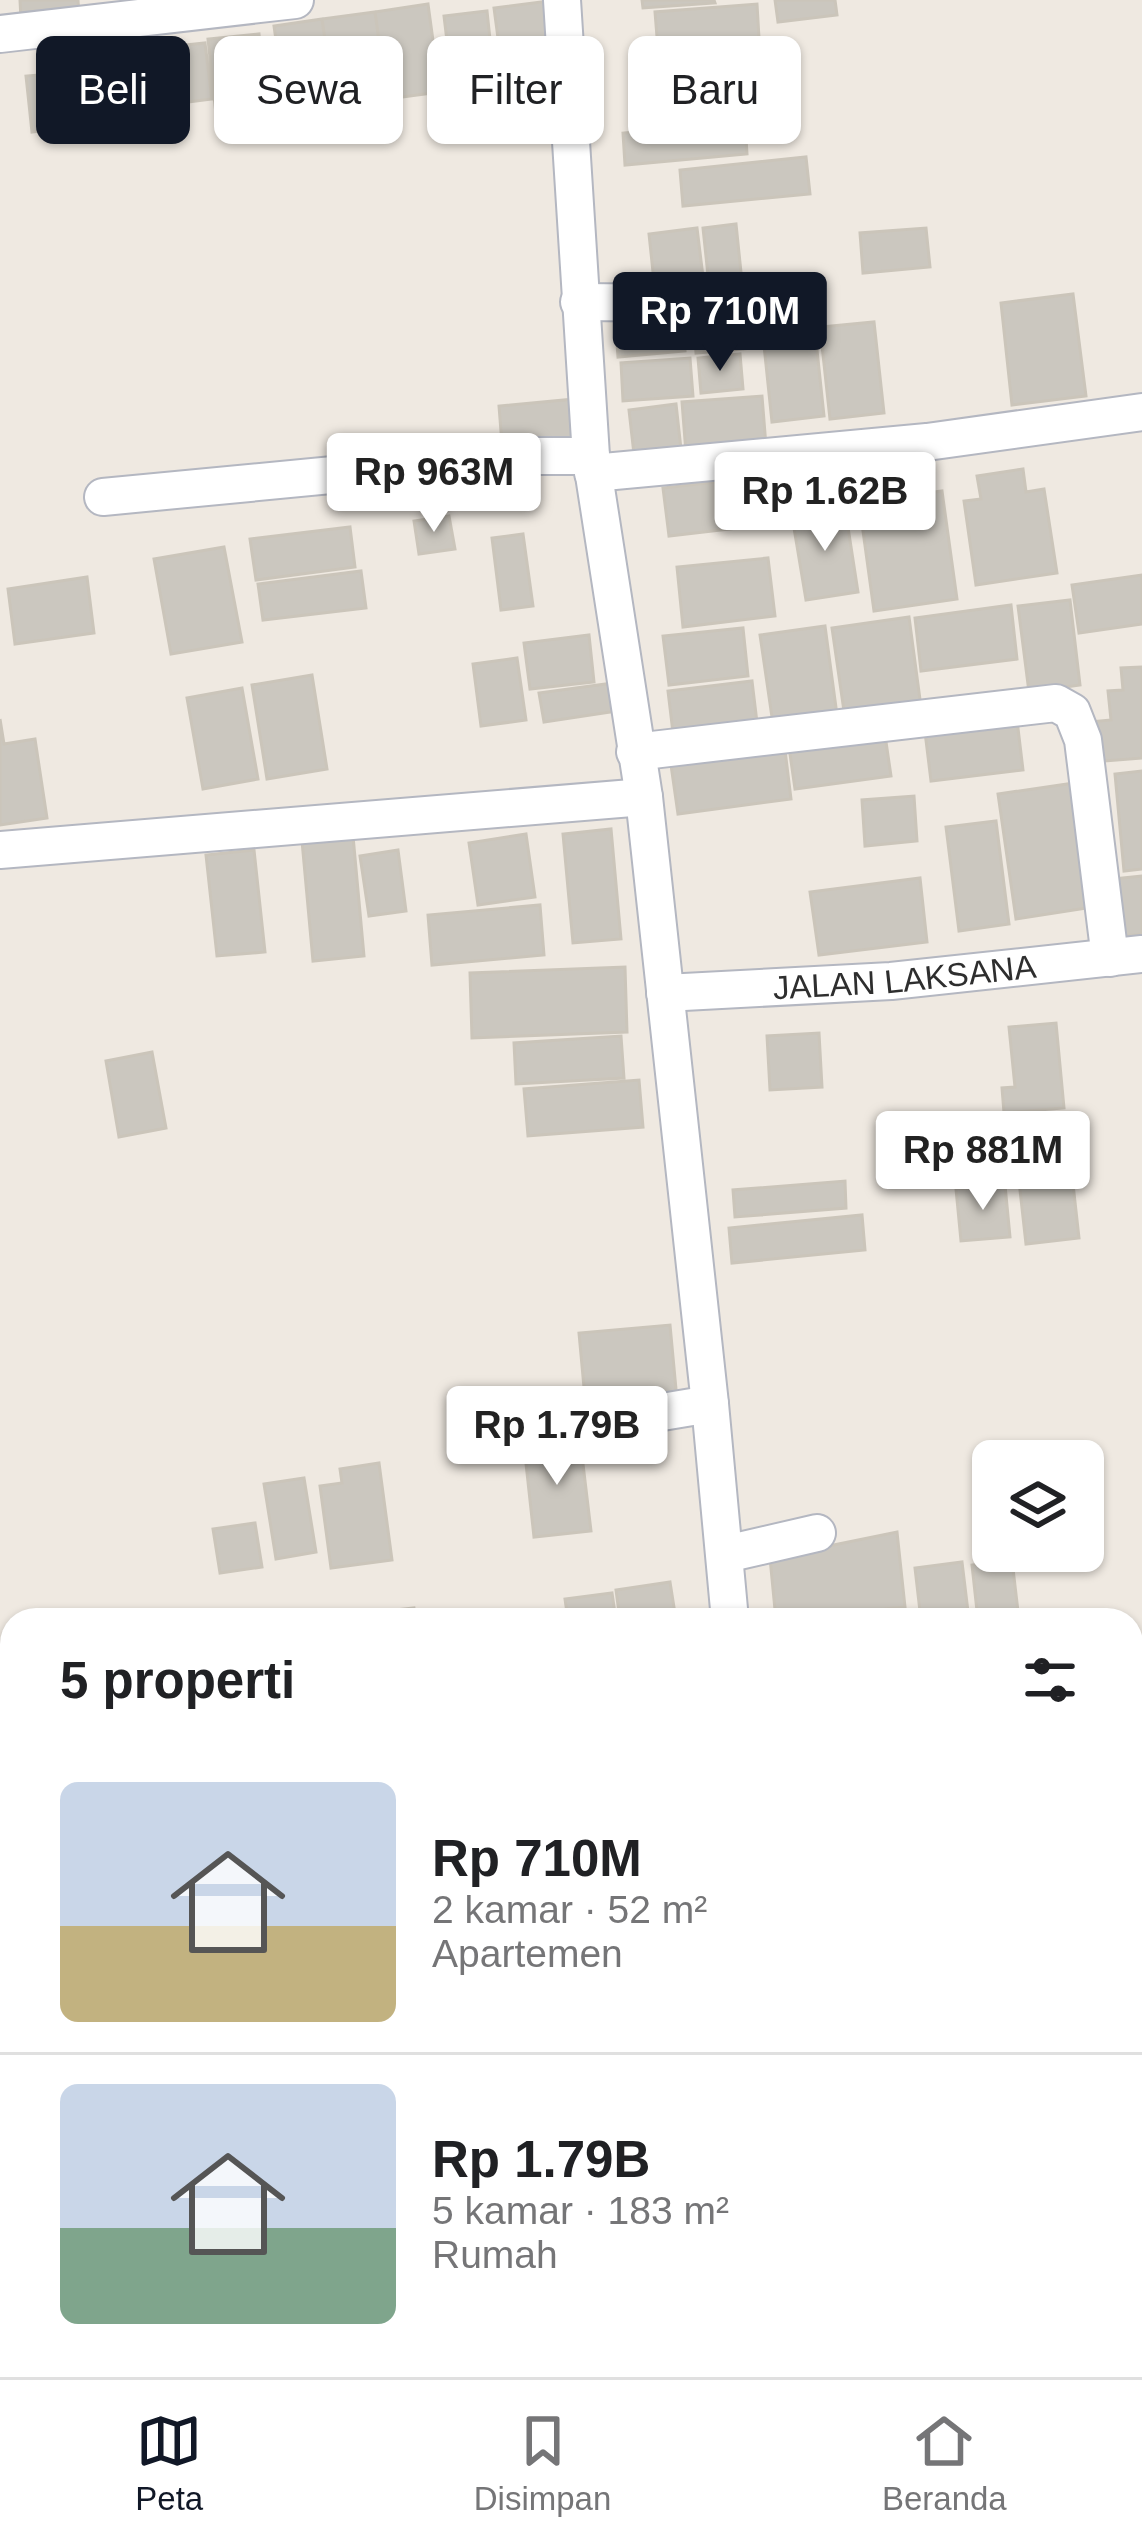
<!DOCTYPE html>
<html lang="id">
<head>
<meta charset="utf-8">
<style>
  body { margin:0; font-family:Helvetica,sans-serif; background:#f2f2f2; color:#202124; height:100vh; display:flex; flex-direction:column; font-size:45px; white-space:nowrap }
  * { box-sizing:border-box; margin:0 }
  p { font-size:39px; color:#757577 }
  .icon { flex:none; width:66px; height:66px; fill:none; stroke:currentColor; stroke-width:2; stroke-linecap:round; stroke-linejoin:round }
  .map { position:relative; flex:1; overflow:hidden }
  .sheet { position:absolute; left:0px; top:1608px; width:1143px; height:771px; display:flex; flex-direction:column; background:#fff; border-radius:36px 36px 0 0; box-shadow:0 3px 9px #0004 }
  .sheet>* { flex:none }
  .guide { position:absolute; left:36px; top:36px; width:1071px; height:108px; display:flex; gap:24px }
  .tools { position:absolute; left:972px; top:1440px; display:grid; gap:24px }
  .tools a { display:grid; place-items:center; width:132px; height:132px; border-radius:18px; background:#fff; box-shadow:0 3px 9px #0004; font-size:60px }
  .price { position:absolute; translate:-50% -102px; padding:0 27px; border-radius:12px; background:#fff; color:#222; font-size:39px; line-height:78px; filter:drop-shadow(0 3px 6px #0008) }
  .price::after { content:''; position:absolute; left:50%; top:72px; width:36px; height:27px; margin-left:-18px; background:inherit; clip-path:polygon(0 0,100% 0,50% 100%) }
  .price.active { background:#111827; color:#fff }
  ul { padding:0; list-style:none }
  li { display:flex; align-items:center; gap:36px; height:300px; padding:0 60px }
  li+li { border-top:3px solid #e0e0e0 }
  li span { display:grid; place-items:center; flex:none; width:336px; height:240px; border-radius:18px; color:#555 }
  li>.icon { margin-inline-start:auto }
  span .icon { width:144px; height:144px; fill:#fffc; stroke-width:1 }
  li b { font-size:51px }
  h2 { display:flex; justify-content:space-between; align-items:center; height:144px; padding:0 60px; font-size:51px }
  .tag { padding:0 42px; border-radius:18px; background:#fff; box-shadow:0 3px 9px #0004; font-size:42px; line-height:108px }
  .tag.active { background:#111827; color:#fff }
  .tabs { display:flex; justify-content:space-around; align-items:center; height:168px; border-top:3px solid #e0e0e0; background:#fff; font-size:33px; color:#757577 }
  .tabs a { display:grid; justify-items:center; gap:6px }
  .tabs .active { color:#111827 }
  .map>svg:first-child { display:block }
</style>
</head>
<body>
<div class="map">
<svg width="1142" height="2377" viewBox="0 0 1142 2377">
  <rect width="100%" height="100%" fill="#efe9e1"/>
  <path fill="#cbc7bf" stroke="#cbc5ba" stroke-width="3" d="M20,0H78L79,16L21,20Z
    M642,0H714L715,3L643,8Z
    M775,0H835L837,15L778,22Z
    M549,1L558,77L504,83L494,8Z
    M428,4L440,92L387,99L375,12Z
    M757,4L760,55L659,62L655,12Z
    M487,11L495,87L453,91L444,16Z
    M375,12L384,75L331,83L322,19Z
    M322,19L331,83L283,90L274,26Z
    M259,34L267,109L216,114L208,39Z
    M205,43L212,99L172,104L166,47Z
    M156,49L160,122L114,125L109,52Z
    M101,58L108,125L62,130L55,63Z
    M50,74L56,129L32,132L26,76Z
    M745,122L747,154L625,165L623,133Z
    M806,157L810,194L683,206L680,170Z
    M736,224L742,282L709,285L703,228Z
    M697,228L704,285L655,291L649,234Z
    M926,228L930,267L863,273L860,233Z
    M1073,294L1086,396L1012,405L1001,303Z
    M682,311L685,351L618,357L615,317Z
    M751,315L754,348L696,353L694,320Z
    M874,322L884,413L830,419L820,327Z
    M815,331L824,416L772,422L763,336Z
    M740,354L743,389L701,393L698,358Z
    M690,358L693,396L623,401L621,363Z
    M762,396L766,446L686,453L682,402Z
    M575,399L578,437L502,444L499,406Z
    M676,404L682,458L635,463L629,410Z
    M1023,469L1026,492L1044,489L1057,573L976,585L964,501L981,499L977,476Z
    M741,479L747,527L669,536L663,488Z
    M942,491L957,599L874,611L859,502Z
    M845,508L858,592L806,600L792,516Z
    M449,516L455,549L419,554L414,521Z
    M350,527L355,567L256,580L250,539Z
    M523,534L533,606L501,610L492,538Z
    M224,547L242,642L171,654L154,559Z
    M768,558L775,616L683,627L677,567Z
    M361,571L366,608L263,620L258,584Z
    M1142,575V624L1079,633L1072,585Z
    M87,577L94,633L15,644L8,589Z
    M1070,600L1080,685L1029,692L1018,606Z
    M1011,605L1017,659L921,671L915,618Z
    M909,617L921,707L845,718L832,628Z
    M825,626L837,715L773,724L760,635Z
    M743,628L748,676L669,685L663,636Z
    M589,635L594,682L530,689L524,643Z
    M517,658L526,720L481,726L473,664Z
    M1142,667V758L1093,762L1089,722L1111,720L1108,691L1123,690L1121,668Z
    M312,675L327,769L267,779L252,685Z
    M752,681L758,731L674,741L668,691Z
    M613,683L617,711L544,722L539,693Z
    M242,688L258,779L203,789L187,698Z
    M0,719L4,744L35,739L47,818L0,825Z
    M1017,720L1023,770L931,781L925,732Z
    M885,735L891,776L795,789L789,747Z
    M784,742L791,799L678,814L670,758Z
    M1142,771V869L1124,871L1115,774Z
    M1074,783L1093,907L1016,919L998,794Z
    M914,796L917,841L865,846L862,800Z
    M996,821L1009,924L959,931L946,827Z
    M611,829L621,939L573,943L563,834Z
    M526,834L535,897L478,905L469,843Z
    M353,836L364,956L313,961L302,841Z
    M254,850L265,952L217,956L206,855Z
    M398,850L406,911L369,916L360,856Z
    M1142,876V934L1118,937L1112,879Z
    M920,878L927,942L819,955L810,892Z
    M540,905L544,955L432,965L428,915Z
    M625,967L627,1032L472,1038L470,973Z
    M1056,1023L1064,1108L1004,1113L1002,1088L1015,1087L1009,1027Z
    M819,1033L822,1087L770,1090L767,1036Z
    M621,1036L624,1078L516,1084L514,1043Z
    M152,1052L166,1128L119,1137L106,1061Z
    M639,1080L643,1127L528,1136L524,1089Z
    M1072,1175L1079,1238L1026,1244L1019,1181Z
    M845,1181L846,1208L735,1217L733,1190Z
    M1005,1185L1010,1237L961,1241L956,1189Z
    M862,1215L865,1250L732,1263L729,1228Z
    M670,1325L677,1400L586,1409L579,1333Z
    M580,1439L591,1531L534,1537L524,1445Z
    M379,1463L392,1560L331,1568L320,1486L342,1483L340,1469Z
    M304,1478L316,1552L276,1559L264,1484Z
    M255,1523L262,1567L220,1573L213,1529Z
    M897,1532L905,1607L776,1620L770,1558Z
    M1012,1560L1019,1620H978L972,1565Z
    M962,1562L969,1620H921L915,1568Z
    M670,1582L676,1620H620L616,1590Z
    M612,1593L616,1620H568L565,1599Z
    M414,1608L416,1620H359V1614Z
    M1142,2260V2303L1131,2304V2261Z
    M851,2367H901L903,2377H853Z
    M916,2367H977V2377H917Z"/>
  <g fill="none" stroke-linecap="round" stroke-linejoin="round">
    <defs>
      <g id="minor">
        <path d="M562,0L591,456L644,797L710,1404L730,1620"/>
        <path d="M0,34L295,0"/>
        <path d="M579,302L689,303"/>
        <path d="M593,473L927,442L1142,412"/>
        <path d="M103,497L530,456H591"/>
        <path d="M635,752L1056,703L1072,712L1083,740L1110,958"/>
        <path d="M0,850L644,797"/>
        <path id="s1" d="M665,993L891,981L1142,954"/>
        <path d="M506,1438L710,1404"/>
        <path d="M726,1554L817,1533"/>
        <path d="M1131,2033L1142,2032"/>
        <path d="M1131,2243L1142,2242"/>
        <path d="M802,2367L804,2377"/>
      </g>
    </defs>
    <use href="#minor" stroke="#b4b7c1" stroke-width="40"/>
    <use href="#minor" stroke="#fff" stroke-width="36"/>
  </g>
  <g text-anchor="middle" stroke-width="9" stroke-linejoin="round" paint-order="stroke">
    <g font-size="33" fill="#2e2e2e" stroke="#fff">
      <text dy="12" stroke="none"><textPath href="#s1" startOffset="240">JALAN LAKSANA</textPath></text>
    </g>
  </g>
</svg>
<div class="tools">
<a><svg class="icon" aria-label="layers" viewBox="0 0 24 24"><path d="M12 4l9 5-9 5-9-5zM3 14l9 5 9-5"/></svg></a>
</div>
<b class="price active" style="left:720px;top:374px">Rp 710M</b>
<b class="price" style="left:434px;top:535px">Rp 963M</b>
<b class="price" style="left:825px;top:554px">Rp 1.62B</b>
<b class="price" style="left:983px;top:1213px">Rp 881M</b>
<b class="price" style="left:557px;top:1488px">Rp 1.79B</b>
<div class="guide">
<a class="tag active">Beli</a>
<a class="tag">Sewa</a>
<a class="tag">Filter</a>
<a class="tag">Baru</a>
</div>
<section class="sheet">
<h2>5 properti<svg class="icon" aria-label="filters" viewBox="0 0 24 24"><path d="M4 7h16M4 17h16"/><circle cx="9" cy="7" r="2"/><circle cx="15" cy="17" r="2"/></svg></h2>
<ul>
<li><span style="background:linear-gradient(#c9d6e8 60%,#c2b280 0)"><svg class="icon" aria-label="home" viewBox="0 0 24 24"><path d="M3 11l9-7 9 7M6 9v11h12V9"/></svg></span><div><b>Rp 710M</b><p>2 kamar · 52 m²</p><p>Apartemen</p></div></li>
<li><span style="background:linear-gradient(#c9d6e8 60%,#7fa58c 0)"><svg class="icon" aria-label="home" viewBox="0 0 24 24"><path d="M3 11l9-7 9 7M6 9v11h12V9"/></svg></span><div><b>Rp 1.79B</b><p>5 kamar · 183 m²</p><p>Rumah</p></div></li>
</ul>
</section>
</div>
<nav class="tabs">
<a class="active"><svg class="icon" aria-label="map" viewBox="0 0 24 24"><path d="M3 6l6-2 6 2 6-2v14l-6 2-6-2-6 2zM9 4v14M15 6v14"/></svg>Peta</a>
<a><svg class="icon" aria-label="saved" viewBox="0 0 24 24"><path d="M7 4h10v16l-5-4-5 4z"/></svg>Disimpan</a>
<a><svg class="icon" aria-label="home" viewBox="0 0 24 24"><path d="M3 11l9-7 9 7M6 9v11h12V9"/></svg>Beranda</a>
</nav>
</body>
</html>
